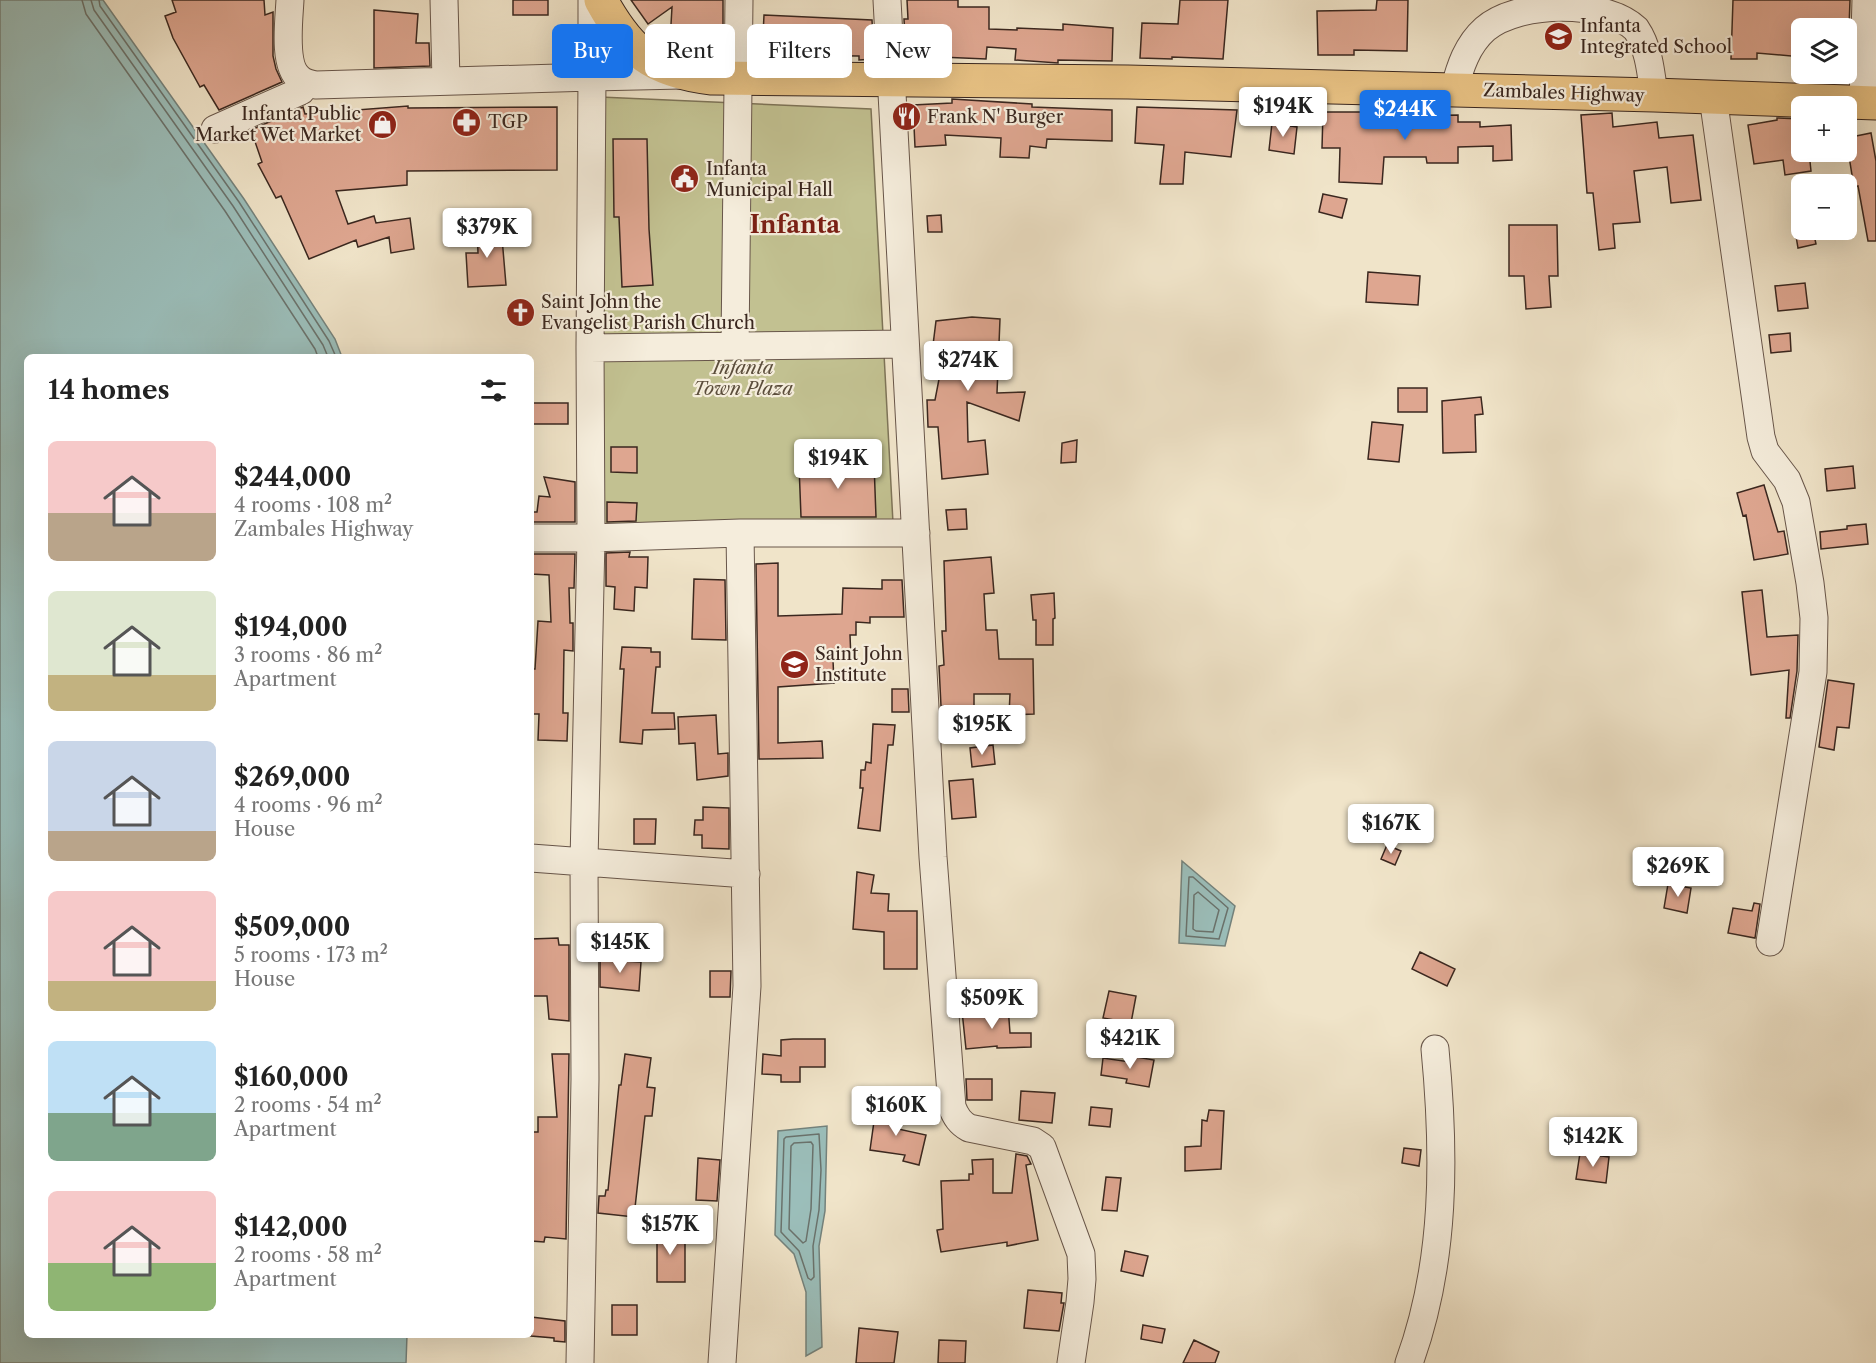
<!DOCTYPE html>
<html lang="en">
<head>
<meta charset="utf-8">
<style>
  body { margin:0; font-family:"Libre Caslon Text",serif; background:#f6f6f6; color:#222; height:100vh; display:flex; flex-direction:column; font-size:22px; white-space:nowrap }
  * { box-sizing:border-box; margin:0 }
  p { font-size:20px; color:#767676 }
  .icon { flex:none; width:33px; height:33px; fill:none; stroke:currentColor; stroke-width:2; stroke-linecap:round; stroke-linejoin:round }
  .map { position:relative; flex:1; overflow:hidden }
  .sheet { position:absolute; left:24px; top:354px; width:510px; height:984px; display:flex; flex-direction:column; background:#fff; border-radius:9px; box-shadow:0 6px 24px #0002 }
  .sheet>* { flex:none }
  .banner { position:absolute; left:552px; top:24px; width:570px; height:54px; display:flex; gap:12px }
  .tools { position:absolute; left:1791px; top:18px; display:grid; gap:12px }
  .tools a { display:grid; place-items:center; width:66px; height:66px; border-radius:9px; background:#fff; box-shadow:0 6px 24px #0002; font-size:30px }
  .price { position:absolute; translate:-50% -51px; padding:0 14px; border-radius:6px; background:#fff; color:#222; font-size:20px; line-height:39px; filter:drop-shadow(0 2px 3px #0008) }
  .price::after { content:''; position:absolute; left:50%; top:36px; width:18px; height:14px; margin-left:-9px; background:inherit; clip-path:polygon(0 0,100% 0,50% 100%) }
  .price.on { background:#1a73e8; color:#fff }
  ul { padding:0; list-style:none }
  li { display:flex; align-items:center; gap:18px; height:150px; padding:0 24px }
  li span { display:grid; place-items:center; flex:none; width:168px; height:120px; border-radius:9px; color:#555 }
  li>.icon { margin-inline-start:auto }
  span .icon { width:72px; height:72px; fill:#fffc; stroke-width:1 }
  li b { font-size:26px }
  h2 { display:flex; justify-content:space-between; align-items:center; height:72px; padding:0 24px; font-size:26px }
  .chip { padding:0 21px; border-radius:9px; background:#fff; box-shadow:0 6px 24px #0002; font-size:21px; line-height:54px }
  .chip.on { background:#1a73e8; color:#fff }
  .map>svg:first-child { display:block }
</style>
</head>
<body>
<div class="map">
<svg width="1876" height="1363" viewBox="0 0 1876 1363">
  <rect width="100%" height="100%" fill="#f0e4c9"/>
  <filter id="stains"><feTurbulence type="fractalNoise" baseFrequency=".00333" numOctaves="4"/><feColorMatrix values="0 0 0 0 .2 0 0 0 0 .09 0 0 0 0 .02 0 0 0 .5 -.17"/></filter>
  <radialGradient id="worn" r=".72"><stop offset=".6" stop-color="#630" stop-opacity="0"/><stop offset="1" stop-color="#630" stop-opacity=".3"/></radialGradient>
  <path fill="#c2c191" stroke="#7e7458" stroke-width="1.5" d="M600,97L871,109L893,523L602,532Z"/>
  <path fill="#9bbeba" stroke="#74827c" stroke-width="1.5" d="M0,0H103L244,199L335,339L342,357H27V1335H407L406,1363H0Z
    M1182,861L1235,906L1225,946L1179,943Z
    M827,1126L825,1211L819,1246L822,1347L806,1356V1292L794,1254L775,1235L778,1131Z"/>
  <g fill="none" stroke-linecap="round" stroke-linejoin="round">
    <path stroke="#6a726c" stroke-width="1.5" d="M82,0L86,14L225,211L315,349L318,357
      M91,0L94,10L233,206L323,345L328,357
      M99,0L100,6L239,202L329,341L336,357
      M1189,877H1193L1228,908L1219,939L1186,936Z
      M1198,892L1219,910L1213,932L1196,931L1193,929L1194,895Z
      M819,1134L821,1170L819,1210L813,1246L814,1277L811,1280L808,1278L799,1251L781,1232L784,1139L786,1137Z
      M811,1142L813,1145L811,1209L806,1241L803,1243L789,1229L791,1146L794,1143Z"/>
  </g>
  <path fill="#dea690" stroke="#3a271f" stroke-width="1.5" d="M172,0H264L265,15L273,12V56L276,69L282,82L219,110L204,85L200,87L173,38L165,16L176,12Z
    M513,0H548V15H513Z
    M631,0H723V59L697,57L698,43L670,42L672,7L648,24Z
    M907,0H958V7H989V29L1017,30V28L1063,30V24L1113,28L1112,61L1058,60V63L1015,60L1016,49L987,47L986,59L940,57L906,53L904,19H908Z
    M1180,0H1228L1223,59L1172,57V59L1140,58L1142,23L1178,24Z
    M1377,0H1408L1407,51L1354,50V55H1318L1317,11L1376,10Z
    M1733,0H1850L1849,28H1802V57L1757,53V59H1731Z
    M374,10L418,14L416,43H429L430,66L374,68Z
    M764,15L872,20L874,59L859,60V56L762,55Z
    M952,99L1032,104V107L1112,110V141L1047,139L1046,148L1030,146L1029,158L1000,157L1001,138L945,135L946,145L915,147L913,105L952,103Z
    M408,106V108L557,107V170L407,171V185L336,191L348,224L374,216L376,223L410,218L414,249L391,253L389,237L358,247L356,240L309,259L281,196L276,198L258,164L262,162L251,130L303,107L305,114Z
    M1137,107L1237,110L1231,157L1185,152L1183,184H1160L1164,145L1135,143Z
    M1323,112H1361V115L1402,116L1458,115V122H1480V127L1511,125L1512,160L1493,161V146L1458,147V163H1427L1426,157H1384L1382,184L1339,182L1340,148H1322Z
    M1612,113L1613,127L1657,122L1659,138L1693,135L1701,200L1671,203L1667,167L1634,171L1640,222L1613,224L1615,248L1599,250L1593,193H1587L1581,115Z
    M1777,118L1802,119V152H1809L1811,171L1785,175L1783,160L1754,164L1748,125L1777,120Z
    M1272,123L1297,127L1294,154L1269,150Z
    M1871,133L1876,161V241H1868L1858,186L1854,187L1846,138Z
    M613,139H647L649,229L653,285L622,287L619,217H614Z
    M1323,194L1347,199L1342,218L1319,212Z
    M941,215L942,232H928L927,216Z
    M1509,225H1557L1558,276H1549L1551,307L1526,309L1524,276H1509Z
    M501,226L506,285L468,287L466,253H478L477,227Z
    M1795,230H1813L1816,244L1798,248Z
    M1368,272L1420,276L1418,305L1366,302Z
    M1805,283L1808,308L1778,311L1775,286Z
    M972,317L1000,319L997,393L1025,392L1019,421L967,402L968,442L985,440L988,474L942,479L938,427H928L927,400H935L946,343L933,345L936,321Z
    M1790,333L1791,351L1771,353L1769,335Z
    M1398,388H1427V412H1398Z
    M1481,397L1483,414L1475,415L1476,452L1443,453L1442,401Z
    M531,403H568V424H531Z
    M1372,422L1403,425L1399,462L1368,459Z
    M1077,440L1076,462L1061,463L1062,443Z
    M611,447H637V473L611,472Z
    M874,463L876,517H801L799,465Z
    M1853,466L1855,488L1827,491L1825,469Z
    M544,477L575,482V522H532V512H537L539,496L550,497Z
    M1764,485L1778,532L1784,531L1788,554L1754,560L1746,515L1743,516L1737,493Z
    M607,502L637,503L636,521L607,522Z
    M966,509L967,529L948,530L946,510Z
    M1866,524L1868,544L1821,549L1820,532L1847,529V526Z
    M630,552L629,557H648L647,588L635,587L634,611L614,609L615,587L606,586V553Z
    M531,554H575L574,588H569L570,623H573V651L564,650L563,713H568L567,741L538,740L539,714H531V669H535L538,621L551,622L549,575L531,574Z
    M991,557L994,593L984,594L986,630H997L999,659H1033L1034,714L1009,715L1010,694H974V706H941L939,666L944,665L942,631H946L944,561Z
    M778,563V616L842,614L843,588L882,589V580H902L904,617H870V623L856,622V635H850L851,660H833L834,683L778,687V743L822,741L823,758L759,759L756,564Z
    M694,579L725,580L726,640L692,639Z
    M1762,590L1767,637L1798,635L1797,671L1790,718H1786L1789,670L1751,675L1742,592Z
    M1054,593L1055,618L1053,619V645H1036V620H1033L1031,595Z
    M622,647L651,648V652H660V667H656L652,713H674L675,729L643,730L642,744L620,742L624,669H620Z
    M1828,680L1854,684L1849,728L1837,727L1834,750L1819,747Z
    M892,689H908L909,712H892Z
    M716,715L718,754L728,753V776L697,780L695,743L679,744L678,717Z
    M873,724L895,725L893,745H888L880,831L858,828L863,788H860L861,770H865L866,762L871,763Z
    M993,745L995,764L972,767L970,748Z
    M973,779L976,817L952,819L949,781Z
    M703,807L729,808V849L702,848V835H694L695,820H703Z
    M634,819H656L655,844H634Z
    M1387,845L1401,851L1395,865L1381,859Z
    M857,872L874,875L871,893L889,894L888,911H917V969H884V932L853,929Z
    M1668,884L1691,888L1687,913L1664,908Z
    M1754,903L1760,904L1755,938L1728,933L1733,908L1752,911Z
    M558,938L559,945H569V1021L549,1019L547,996H531V939Z
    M1420,952L1455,969L1447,986L1412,969Z
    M600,956H606V960L641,962L639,991L600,987Z
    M710,971H731L730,997H710Z
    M1109,991L1136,996L1131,1023L1103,1018Z
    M1008,1006L1010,1033H1031V1047L997,1048V1046L966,1049L962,1011Z
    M793,1039H825V1067H800V1082H781V1075L762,1074L763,1054L781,1056V1040Z
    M552,1054H569L566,1239L545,1237L544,1242L531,1241V1132H538V1117H557Z
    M625,1054L651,1058L647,1087L655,1088L652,1116H645L634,1217L598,1213L599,1196H605L606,1190H608L619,1085H621Z
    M1131,1056L1154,1060L1149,1087L1126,1083L1127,1079L1101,1075L1103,1058L1130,1062Z
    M966,1079H992V1100H967Z
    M1021,1091L1055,1093L1052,1123L1019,1120Z
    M876,1107L901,1111L898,1129L926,1135L919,1165L903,1161L905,1155L870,1150Z
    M1091,1107L1112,1109L1110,1127L1089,1125Z
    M1209,1110L1224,1111L1221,1169L1185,1171V1147L1201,1146L1202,1120L1207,1121Z
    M1404,1148L1421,1150L1419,1166L1402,1163Z
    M1580,1153L1609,1157L1606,1183L1576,1179Z
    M1016,1154L1027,1156L1031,1164L1026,1165L1038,1240L1007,1246V1242L941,1252L937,1230L943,1229L941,1181L969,1180V1174H973L972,1160L993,1159V1193H1012Z
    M698,1158L720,1160L717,1201L696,1200Z
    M1106,1177L1121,1178L1117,1211L1102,1210Z
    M657,1226H676V1239H685V1282H657Z
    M1125,1251L1148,1256L1143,1276L1121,1271Z
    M1028,1290L1062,1293L1061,1303H1064L1059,1331L1024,1328Z
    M612,1305H637V1335H612Z
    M531,1317L565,1321V1342L554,1341V1338L531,1336Z
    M1143,1325L1165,1329L1162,1343L1141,1339Z
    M859,1328L898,1332L894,1363H856Z
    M939,1340L966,1341L965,1363H938Z
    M1194,1340L1219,1352L1215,1363H1183Z"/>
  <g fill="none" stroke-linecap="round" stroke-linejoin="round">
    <defs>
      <path id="minor" d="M290,0C289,20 283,65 299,78C304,83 310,84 316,85L592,77V0
        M444,0L446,81
        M887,0L933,857L952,1107C956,1117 960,1123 969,1128L1033,1141L1042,1147L1081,1254L1082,1279L1080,1302L1071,1363
        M1454,90C1460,67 1467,45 1485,29C1519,0 1606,0 1636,29C1649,48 1651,73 1654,95
        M1713,97L1761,437L1765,451L1787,480L1796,502L1810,583L1814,618L1813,672L1770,942
        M1863,103L1866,0
        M215,129L301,91L306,83
        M735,345L739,0
        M590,348L905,344
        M531,538H591L740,533H916
        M531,858L746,874
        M580,1363L585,1079L584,862L591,538L590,348L592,77L682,75
        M722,1363L747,986L740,533
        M1409,1363C1446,1262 1445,1154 1435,1049"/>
      <path id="major" d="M601,0C630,53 653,71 712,78L1128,82L1654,95L1876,103"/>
    </defs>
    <use href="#minor" stroke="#68564a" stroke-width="29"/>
    <use href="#major" stroke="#3a271f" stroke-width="35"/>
    <use href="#minor" stroke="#f5eddc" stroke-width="27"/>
    <use href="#major" stroke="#e8c284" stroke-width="33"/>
  </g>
  <defs>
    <symbol id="school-disc" viewBox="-11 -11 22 22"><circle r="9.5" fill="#8f2418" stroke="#f5eddc"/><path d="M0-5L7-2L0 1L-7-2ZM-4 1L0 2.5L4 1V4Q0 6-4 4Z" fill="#fff"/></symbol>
    <symbol id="restaurant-disc" viewBox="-11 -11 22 22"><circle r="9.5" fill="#8f2418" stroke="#f5eddc"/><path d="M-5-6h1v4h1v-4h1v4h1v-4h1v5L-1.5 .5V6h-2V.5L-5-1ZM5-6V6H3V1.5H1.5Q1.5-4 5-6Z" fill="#fff"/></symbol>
    <symbol id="pharmacy-disc" viewBox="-11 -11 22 22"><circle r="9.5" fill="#8f2418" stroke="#f5eddc"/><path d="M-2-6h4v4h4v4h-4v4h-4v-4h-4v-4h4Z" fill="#fff"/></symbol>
    <symbol id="shop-disc" viewBox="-11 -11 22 22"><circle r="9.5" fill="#8f2418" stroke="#f5eddc"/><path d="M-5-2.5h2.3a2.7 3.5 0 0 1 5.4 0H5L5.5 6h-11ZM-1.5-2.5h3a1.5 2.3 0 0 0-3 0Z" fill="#fff"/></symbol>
    <symbol id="civic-disc" viewBox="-11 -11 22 22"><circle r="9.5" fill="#8f2418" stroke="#f5eddc"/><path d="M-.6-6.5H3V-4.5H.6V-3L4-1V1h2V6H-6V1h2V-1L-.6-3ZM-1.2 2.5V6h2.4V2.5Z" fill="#fff"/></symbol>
    <symbol id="church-disc" viewBox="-11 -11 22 22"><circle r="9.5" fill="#8f2418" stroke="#f5eddc"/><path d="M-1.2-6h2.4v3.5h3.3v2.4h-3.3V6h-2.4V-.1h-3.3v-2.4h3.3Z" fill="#fff"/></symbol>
  </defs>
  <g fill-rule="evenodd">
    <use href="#school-disc" x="1542" y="20" width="33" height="33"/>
    <use href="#restaurant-disc" x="890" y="100" width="33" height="33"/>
    <use href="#pharmacy-disc" x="450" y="106" width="33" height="33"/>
    <use href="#shop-disc" x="366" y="108" width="33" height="33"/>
    <use href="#civic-disc" x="668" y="162" width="33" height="33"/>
    <use href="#church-disc" x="504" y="296" width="33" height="33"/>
    <use href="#school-disc" x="778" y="648" width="33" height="33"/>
  </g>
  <g text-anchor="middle" stroke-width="4.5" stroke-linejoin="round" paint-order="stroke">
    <g font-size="18" fill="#3a271f" stroke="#f5eddc" text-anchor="start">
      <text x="1580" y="32">Infanta<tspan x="1580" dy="21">Integrated School</tspan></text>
      <text x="361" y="120" text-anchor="end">Infanta Public<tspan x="361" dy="21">Market Wet Market</tspan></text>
      <text x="927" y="123">Frank N' Burger</text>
      <text x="488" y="128">TGP</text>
      <text x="706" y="175">Infanta<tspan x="706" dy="21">Municipal Hall</tspan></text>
      <text x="541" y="308">Saint John the<tspan x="541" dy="21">Evangelist Parish Church</tspan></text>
      <text x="815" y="660">Saint John<tspan x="815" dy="21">Institute</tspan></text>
    </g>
    <g font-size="18" fill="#3a271f" stroke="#f5eddc">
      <text transform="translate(1564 93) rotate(2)" y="6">Zambales Highway</text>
    </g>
    <g font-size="18" font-style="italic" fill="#5c4e3c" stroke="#f5eddc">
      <text x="743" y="374">Infanta<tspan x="743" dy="21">Town Plaza</tspan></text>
    </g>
    <g font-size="24" font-weight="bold" fill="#7a1f14" stroke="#f5eddc">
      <text x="795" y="233">Infanta</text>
    </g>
  </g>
  <rect width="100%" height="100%" filter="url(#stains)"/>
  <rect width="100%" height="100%" fill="url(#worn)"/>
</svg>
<div class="tools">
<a><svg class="icon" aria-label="layers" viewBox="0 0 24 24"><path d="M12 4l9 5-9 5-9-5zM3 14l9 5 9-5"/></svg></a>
<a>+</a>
<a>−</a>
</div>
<b class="price" style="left:1283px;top:138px">$194K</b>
<b class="price on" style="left:1405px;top:141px">$244K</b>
<b class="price" style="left:487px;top:259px">$379K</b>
<b class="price" style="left:968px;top:392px">$274K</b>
<b class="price" style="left:838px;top:490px">$194K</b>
<b class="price" style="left:982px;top:756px">$195K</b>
<b class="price" style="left:1391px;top:855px">$167K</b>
<b class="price" style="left:1678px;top:898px">$269K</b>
<b class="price" style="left:620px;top:974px">$145K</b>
<b class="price" style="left:992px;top:1030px">$509K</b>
<b class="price" style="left:1130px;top:1070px">$421K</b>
<b class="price" style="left:896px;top:1137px">$160K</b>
<b class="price" style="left:1593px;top:1168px">$142K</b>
<b class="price" style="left:670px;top:1256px">$157K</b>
<div class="banner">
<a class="chip on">Buy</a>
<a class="chip">Rent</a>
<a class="chip">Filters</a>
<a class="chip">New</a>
</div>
<section class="sheet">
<h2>14 homes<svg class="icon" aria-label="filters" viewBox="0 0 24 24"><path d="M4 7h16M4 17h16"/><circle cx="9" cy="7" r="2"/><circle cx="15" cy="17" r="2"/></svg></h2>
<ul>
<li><span style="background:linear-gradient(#f6c9c9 60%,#b9a48a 0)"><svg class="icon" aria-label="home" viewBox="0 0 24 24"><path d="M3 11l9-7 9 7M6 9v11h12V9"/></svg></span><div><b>$244,000</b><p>4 rooms · 108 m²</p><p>Zambales Highway</p></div></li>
<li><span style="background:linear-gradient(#dfe7d0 70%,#c2b280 0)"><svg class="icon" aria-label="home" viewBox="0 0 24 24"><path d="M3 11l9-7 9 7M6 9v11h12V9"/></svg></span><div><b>$194,000</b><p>3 rooms · 86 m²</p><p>Apartment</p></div></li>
<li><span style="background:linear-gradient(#c9d6e8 75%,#b9a48a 0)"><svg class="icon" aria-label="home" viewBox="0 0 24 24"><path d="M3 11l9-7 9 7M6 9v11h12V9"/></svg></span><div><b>$269,000</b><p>4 rooms · 96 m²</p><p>House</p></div></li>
<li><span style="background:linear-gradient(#f6c9c9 75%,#c2b280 0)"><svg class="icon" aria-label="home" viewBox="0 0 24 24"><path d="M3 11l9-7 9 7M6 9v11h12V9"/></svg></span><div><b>$509,000</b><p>5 rooms · 173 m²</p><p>House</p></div></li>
<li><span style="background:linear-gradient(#bfe0f5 60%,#7fa58c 0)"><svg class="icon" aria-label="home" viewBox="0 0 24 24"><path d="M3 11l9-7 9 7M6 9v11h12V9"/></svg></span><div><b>$160,000</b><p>2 rooms · 54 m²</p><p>Apartment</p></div></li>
<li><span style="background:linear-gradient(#f6c9c9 60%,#8fb573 0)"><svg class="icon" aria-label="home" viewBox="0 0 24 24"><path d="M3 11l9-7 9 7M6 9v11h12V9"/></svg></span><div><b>$142,000</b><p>2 rooms · 58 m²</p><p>Apartment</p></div></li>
</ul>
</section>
</div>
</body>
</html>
